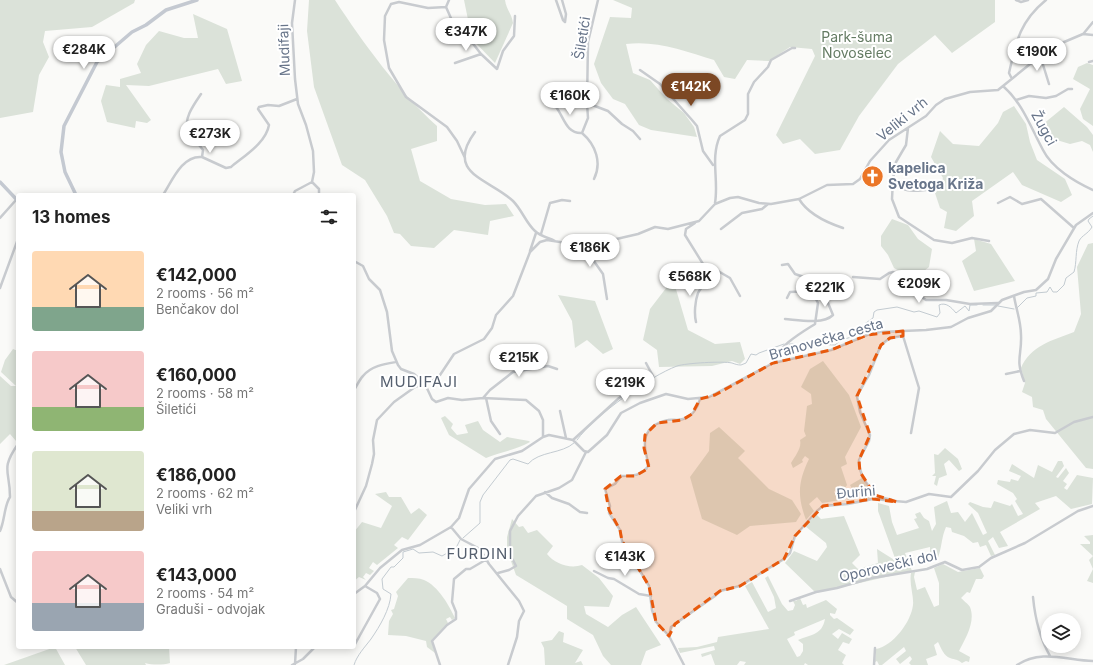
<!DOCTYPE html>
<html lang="en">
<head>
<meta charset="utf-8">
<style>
  body { margin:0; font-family:Inter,sans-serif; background:#f6f6f6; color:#222; height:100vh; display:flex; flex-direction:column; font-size:15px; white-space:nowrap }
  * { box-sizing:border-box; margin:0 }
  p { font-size:13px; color:#767676 }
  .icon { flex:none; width:22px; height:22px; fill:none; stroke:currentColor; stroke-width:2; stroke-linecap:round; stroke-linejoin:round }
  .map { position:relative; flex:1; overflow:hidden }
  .sheet { position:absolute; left:16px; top:193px; width:340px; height:456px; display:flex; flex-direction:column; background:#fff; border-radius:4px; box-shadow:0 2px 10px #0003 }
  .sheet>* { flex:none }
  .controls { position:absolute; left:1041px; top:613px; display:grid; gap:8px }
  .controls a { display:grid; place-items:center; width:40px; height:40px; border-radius:50%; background:#fff; box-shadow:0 2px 10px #0003; font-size:20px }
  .price { position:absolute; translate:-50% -34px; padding:0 9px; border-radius:14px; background:#fff; color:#222; font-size:13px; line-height:26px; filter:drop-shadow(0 1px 2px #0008) }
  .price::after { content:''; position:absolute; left:50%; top:24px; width:12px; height:9px; margin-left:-6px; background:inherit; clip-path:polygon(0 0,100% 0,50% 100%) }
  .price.current { background:#7c4824; color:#fff }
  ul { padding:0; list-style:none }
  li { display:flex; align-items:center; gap:12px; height:100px; padding:0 16px }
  li span { display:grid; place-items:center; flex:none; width:112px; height:80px; border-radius:4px; color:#555 }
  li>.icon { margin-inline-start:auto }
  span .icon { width:48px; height:48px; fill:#fffc; stroke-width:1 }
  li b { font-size:17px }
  h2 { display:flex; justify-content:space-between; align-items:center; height:48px; padding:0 16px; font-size:17px }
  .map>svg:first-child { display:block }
</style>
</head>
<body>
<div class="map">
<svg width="1093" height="665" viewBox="0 0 1093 665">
  <rect width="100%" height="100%" fill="#fafaf8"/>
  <path fill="#dbe2d9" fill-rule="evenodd" d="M0,0H135L134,3L92,27L45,31L43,42L49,57L39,75L33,112L0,118Z
    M309,0H335C363,43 399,92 437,126V141L411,149L420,181L451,199L485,205L506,204L514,216L490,221L488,235L454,230L434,248L411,246L400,234L394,233L387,216L365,180L342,165L314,87L307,31Z
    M464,0H505C506,9 512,14 513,23L495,63L472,39Z
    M613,0H995V22L952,53L935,35L898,64L859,116L840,150L815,154L800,139L783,144L776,135L815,56L812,49L790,47L769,61L747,60L735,79L724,77L714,60C686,51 655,40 626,44L633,73L650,80L667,99L684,113L694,127L697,137L651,130L639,125L625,104L613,99L601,83L594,64L610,17L631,18L632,8Z
    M193,14L227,29L242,81L226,84L218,69L149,86L126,85L151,120L147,123L136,121L135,128L107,122L101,101L106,85L120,87V79L141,73L137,64L146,45L159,31L184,38H198Z
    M1087,63L1093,65V126L1083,119L1080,109L1090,89L1073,79L1078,67Z
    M1014,106L1026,124L1030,142L1037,160L1065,179L1072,195L1061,202L1022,185L1013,172L972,201L974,216L956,231L944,228L947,212L940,208L935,193L943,178L931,157L940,131L953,144L979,146L998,123L1003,112Z
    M1064,107L1087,127L1093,135V152L1090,145L1082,141L1070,144L1050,138L1042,125Z
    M892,219L908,225L918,239L932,249L929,267L914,279L894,268L888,255L881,246V236Z
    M974,239L991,244L1015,281L974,291L962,261L976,251Z
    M1093,243V469L1086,468L1046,419L1043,410L1033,407L1032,397L1022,392L1025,383L1021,368C1030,346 1053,340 1074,332L1081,314L1077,267L1088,244Z
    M673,279L688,330L715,344L740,342L745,359L740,364L732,361L712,366L659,367L657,350L643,340L650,309Z
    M558,295L595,301L613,349L603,354L587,340L575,348L572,321Z
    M13,349L18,351V362L16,364L18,365V439L16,441L10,434L0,444V376L11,386H16L1,372L5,360Z
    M823,361L849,395L861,427L845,457L847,464L841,467L847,485L845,488L849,493L851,499L848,500L840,491L842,487L840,485L834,492L841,500L822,503L817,497L809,504L814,511L806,520C797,496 798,482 809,459L805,456L802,460L803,462L793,468L791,463C795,456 802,448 800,440L806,436L804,431L807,406L812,404L811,394L801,387L810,369Z
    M445,416L453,424L451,428L457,435L468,433L465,425L478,421L483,430L500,442L507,437L529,441L530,442C516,450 501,452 486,458L449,435L441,418Z
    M719,427L745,451L738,458L769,489L792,500L801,514L796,522L750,526L737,535L702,519L690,477L709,451L710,433Z
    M945,448L958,459L962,469L959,471L949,460L944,464L947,475L939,478L937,486L934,484L936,476H932L935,473L934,454L938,455Z
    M1058,461H1062L1064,466L1056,477L1058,478L1066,468L1069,473L1063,481L1067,484L1064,488L1067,490L1077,475L1093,478L1092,504L1071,509L1056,496L1035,503L1040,509L1000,532L1008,546L999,548L993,537L988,541L995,555L991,556L986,545L980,547L978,542L973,543L964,536L952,532L951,528L946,527C941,538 942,549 937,560H934L930,552V547L905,553L912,571L816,593L785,563L794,551L817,561L827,547L826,543L805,526L816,514L821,519L844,516L860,555L852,563L858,569L878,563L877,549L896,561L878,511V503L889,506L892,522L897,535L919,528L914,519L917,518L915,514L920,512L924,518L929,521L932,531L936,524L934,507L947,501L951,513L958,512L965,522L972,513L983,535L987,533L978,513L968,504L970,502L983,507L991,508L994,501L1010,506L1012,504L1018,516L1023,514L1015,501L1017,499L1013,493L997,484L998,480L1010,482L1011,479L1018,481L1021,476L1009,471L1012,464L1034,478L1038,465L1052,472Z
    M862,478L876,498L863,499L858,491L854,492L850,485Z
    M386,492L389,497H401L411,514L419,508L427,515L408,540L402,537L394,545L398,548L377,565L373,562L369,568L374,571L370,575L366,573L363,577L366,580L359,577L354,581V532L362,522L381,528L392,506L375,494Z
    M512,519L519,527L523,526L528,533L537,530L553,546L547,554C555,564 570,569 582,565L599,578L613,596L609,607L584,606L586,614L608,627L622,615L636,607L661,645L646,651L641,665H611L603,656L593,635L567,619V606L516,575L507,550V537Z
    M1093,535V583L1087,581L1093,569L1089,560L1093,556L1080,544H1090V542L1084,536Z
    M943,564L958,572L980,568L984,576L982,579H976L970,593L967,592L961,598C963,600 968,604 970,607C976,622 965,639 959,651L970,657L969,662L966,661L962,663C957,659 956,660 950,658C944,656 941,648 938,642L934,645L937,655L926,659L928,665H911L909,663L912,659L910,656L900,664L896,659L906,651L904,647L882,665H879L877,661L875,662L876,649C893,646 911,622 913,605C914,596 909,584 911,573L915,572L914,577L917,590L925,587L934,607L939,605V583L934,568Z
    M768,576L782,604L788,611L793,610L795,605L793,601H796L800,598L803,605L806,604L807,608L826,600L837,609L835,614L830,613V615L834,619L837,618L854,630L850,635L839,629L832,634L838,639L842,633L852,639L849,644L843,642L838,650L846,655L842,663L844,665H808L805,663L804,665H744L746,662L740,661L737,665H715L711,654L702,657L701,654L715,650L714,646L680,653L678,648L697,647L717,642L718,637L769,629L745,586L752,582L768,612L776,608L774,597L765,578ZM825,619C822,635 812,634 798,640L803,644V651L800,656L797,657L787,639L795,635L794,632Z
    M408,578C413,578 419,578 424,580C438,586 449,605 455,618L452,620L450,617L446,619L448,623L431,641L435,653L427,647L426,641L406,636L388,635L389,621L393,614L391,610L394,609L398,596L396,592Z
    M559,631L564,633L563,642L583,650L575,663L581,661L583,665H545L544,648L541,642L552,640Z
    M55,647L65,665H4Z
    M75,647H169L170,663C163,665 152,665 145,663L146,665H86Z"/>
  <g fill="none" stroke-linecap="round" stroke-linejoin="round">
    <path stroke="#c3cbd1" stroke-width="1" d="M983,305H995
      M998,306L1014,309
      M1017,308L1027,298L1036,296V293L1047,292L1050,287L1053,292H1057L1064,285L1066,278L1074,272C1077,262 1075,251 1079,241C1082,235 1088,234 1092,227L1088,221L1089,219L1093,216
      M789,344H795L803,349L810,348L814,344L835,345L841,340L855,336L863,325L873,318L874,312L877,310L897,307L914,312L919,311L937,317L940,313L939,305C946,302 951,307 956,313L965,306L969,311L970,305H977
      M577,440C594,416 650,376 677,366C686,363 723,361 732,363C735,364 737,365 741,365L746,363L751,354L756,355L759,353L784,344
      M463,538L480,523V502L483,495L510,460L513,459L528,464C539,451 562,454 574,443
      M354,665C357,655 365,647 371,639C380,626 390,609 391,594L383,589L382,579L391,567H394L403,558V552L413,549L419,553L433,552L442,556L456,548L460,540"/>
    <path stroke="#c8cbcf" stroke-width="2.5" d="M295,0L292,23L295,79L298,104L306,125L313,151L314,172L312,182L319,189V195
      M556,0L563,20L565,22L566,14L562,0
      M1016,0L1021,2L1028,0
      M446,7L449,0
      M1084,33L1093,22
      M1040,55L1049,84
      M1089,62L1093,61
      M455,63L481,54
      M640,70L660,84L692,120L697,126L703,151L713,165
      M1011,77L1009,73C1016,42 1020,21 1046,0
      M1004,87C1023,104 1031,128 1043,150C1052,168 1075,182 1093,190
      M1016,100L1029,96L1046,98L1056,96L1068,89H1072
      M587,103L608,111L622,124L633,131L640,139
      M556,107C564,117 566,134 582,133
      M908,128L906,145L896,162L893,179L892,199L899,217L934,240L952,243L972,238L989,241
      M475,132C444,174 490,179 513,201C522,210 526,223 535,231C540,236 549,238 555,241
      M202,157L226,168L231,167C244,156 266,143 269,125L258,109L259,107L268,105L279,106L297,99
      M465,158L457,141L447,127L406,97L389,68L384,40L385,16L391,4L399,2L428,8L446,7L454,25L467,36L481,54L497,69L503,51L514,36L515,16
      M594,179C602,163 596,145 582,133L588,118L587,103L588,42L598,0
      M894,185C906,193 920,191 934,189
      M163,195C172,181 182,155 202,157L203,150C198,143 191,137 188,129C183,119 195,103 201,94
      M293,195L295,191L312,182
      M799,199C808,214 828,223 843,228
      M715,203C719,180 710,158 720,136L745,120L748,114V94L754,82L768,67L771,60L792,48H795
      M998,203L1010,197L1022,204L1041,199L1074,228
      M0,218L16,200
      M695,223L686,229L685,235L708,272C708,280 702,286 698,293C695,301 694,314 696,322
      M721,229L742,213L762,209L768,204
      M541,234L550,203L562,200L570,201
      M598,243L591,253V257L603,274L607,299
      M530,251L536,233
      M354,261L363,266L369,279L380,290L387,312L392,351L398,365L401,369L414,374L425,384L432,399L436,402L448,398L462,400L483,398L526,400L539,411L543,420V437
      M708,270L718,271L730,278L740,296
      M853,277L880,279L889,273L893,272L911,282L916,293L926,300H946L970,304L998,303
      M0,288L18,239
      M1014,296C1016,309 1021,321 1021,335C1022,356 1015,359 1024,381
      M787,298L790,292L810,291
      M785,319C798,320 823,325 833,315L828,303
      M903,336L919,388L911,433
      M775,363C774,348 804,331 815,324L818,303L804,277L795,274L788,264L782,265
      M1006,374L1020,371
      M354,390C357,386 359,380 363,376C371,366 384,364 396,362
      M483,398L490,390L513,372L548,366L557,369
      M486,398L491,421L500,434
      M560,411L566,438
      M573,440L619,398L653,376L646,363
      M545,492L552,498L569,504L580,512L587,513
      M892,500L876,496L863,478L859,466V460L869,441L870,435L860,412L857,396L869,375L881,345L890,338L903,336V331
      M354,512L366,486L372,464L374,454L373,440L377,420L394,402L415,387L431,381L440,375L454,354L484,339L492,328L496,315L513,296L530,252L540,242L547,240L586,246L638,234L655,227L668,229L699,221L715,204L730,198L738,197L759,203L771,204L799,199L827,185L853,184L860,179L870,161L889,140L926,116L936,105L945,99L970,92L998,90L1050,48L1083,34L1093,35
      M451,527L461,539L480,549L489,564L519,601L524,611L519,621L517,637L508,665
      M0,531C5,520 4,506 10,497C10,470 0,470 18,444
      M0,569L11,597L18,603
      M594,571L608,578L614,579L639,594L651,596
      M498,573L509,570L516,566L510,554V531L518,516L536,496L559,488L572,480L586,452
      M354,594L365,586L380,568L402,550L420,545L451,527L459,518L469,489L495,459L522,451L543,437L549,435L573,440L584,451L588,452L607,435L621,413L640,403L666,394L688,399L709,397L773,363L831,350L867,335L880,332L926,330L951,327L968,318L991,311L1002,300L1024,292L1036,290L1048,279L1056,259L1076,225L1093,213
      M1033,597C1035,618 1039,637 1050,656
      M790,601L816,592L837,588L872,578L927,569L945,562L962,570L979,567L991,558L1025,543L1078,511L1093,506
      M669,636L656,622L652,610L649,586L622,541L620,530L609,513L610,506L605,489L615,484L621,476C632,476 642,476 649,465C642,444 641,426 668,420C672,419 678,421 683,419C692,417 698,407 700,399
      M354,646L380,599L377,593L365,586
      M295,664L296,647
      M292,665L303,659L315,647
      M440,665L432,641L447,625L456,619V612L452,602L454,579L466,569H470L487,559
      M684,665L669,636L671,627L675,624L715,596L720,591L740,586L784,559L790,553L795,536L817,511L823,506L848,504L873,499L906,502L929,494L951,497L978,471L995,450L1014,434L1030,430L1055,433L1074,422L1093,417
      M874,665L875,648
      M1017,665C1041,649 1066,660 1093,661"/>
    <path stroke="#c4c9d1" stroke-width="3.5" d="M0,182L18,201
      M76,195L65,172L61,152L64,126L97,62L132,32L146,25L166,10L197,0"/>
  </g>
  <path fill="#e8590c" fill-opacity="0.2" stroke="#e8590c" stroke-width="3" stroke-dasharray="8 5" stroke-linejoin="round" d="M903,331V336L890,338L881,345L857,396L870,435L859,460L860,472L875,495L897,502L873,499L823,506L795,536L784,559L740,586L720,591L675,624L669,636L656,622L649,586L622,541L620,530L609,510L605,489L621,476H635L649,468L644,448L645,435L657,423L682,420L692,414L700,399L715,395L773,363L831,350L867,335Z"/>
  <defs>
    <symbol id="church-disc" viewBox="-11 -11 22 22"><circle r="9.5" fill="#eb7627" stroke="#fff"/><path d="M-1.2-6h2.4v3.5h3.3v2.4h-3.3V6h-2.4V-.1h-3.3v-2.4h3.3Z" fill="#fff"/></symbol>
  </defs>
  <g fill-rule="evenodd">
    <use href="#church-disc" x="860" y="164" width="25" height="25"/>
  </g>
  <g text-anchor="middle" stroke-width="4" stroke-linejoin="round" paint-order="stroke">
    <g font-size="14" fill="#647b63" stroke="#fff">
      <text x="857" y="42">Park-šuma<tspan x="857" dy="16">Novoselec</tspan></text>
    </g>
    <g font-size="14" fill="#68758a" stroke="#fff">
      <text transform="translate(582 38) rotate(-81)" y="5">Šiletići</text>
      <text transform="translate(284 50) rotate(-92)" y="5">Mudifaji</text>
      <text transform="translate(902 119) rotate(-39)" y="5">Veliki vrh</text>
      <text transform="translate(1044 128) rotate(61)" y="5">Žugci</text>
      <text transform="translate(826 339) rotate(-16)" y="5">Branovečka cesta</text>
      <text transform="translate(856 492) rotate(-5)" y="5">Đurini</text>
      <text transform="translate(888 566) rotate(-13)" y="5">Oporovečki dol</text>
    </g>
    <g font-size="14" font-weight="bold" fill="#68758a" stroke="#fff" text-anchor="start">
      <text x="888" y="173">kapelica<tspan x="888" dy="16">Svetoga Križa</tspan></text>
    </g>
    <g font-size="15" letter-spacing="1" fill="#56606f" stroke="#fff">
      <text x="419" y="387">MUDIFAJI</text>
      <text x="480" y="559">FURDINI</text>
    </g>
  </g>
</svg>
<div class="controls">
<a><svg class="icon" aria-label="layers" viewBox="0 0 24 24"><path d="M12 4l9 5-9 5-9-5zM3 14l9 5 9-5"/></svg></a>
</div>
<b class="price" style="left:466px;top:52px">€347K</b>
<b class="price" style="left:84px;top:70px">€284K</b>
<b class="price" style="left:1037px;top:72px">€190K</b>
<b class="price current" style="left:691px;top:107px">€142K</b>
<b class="price" style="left:570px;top:116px">€160K</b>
<b class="price" style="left:210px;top:154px">€273K</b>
<b class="price" style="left:590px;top:268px">€186K</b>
<b class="price" style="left:690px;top:297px">€568K</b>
<b class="price" style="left:919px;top:304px">€209K</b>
<b class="price" style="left:825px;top:308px">€221K</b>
<b class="price" style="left:519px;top:378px">€215K</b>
<b class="price" style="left:625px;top:403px">€219K</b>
<b class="price" style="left:625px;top:577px">€143K</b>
<section class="sheet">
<h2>13 homes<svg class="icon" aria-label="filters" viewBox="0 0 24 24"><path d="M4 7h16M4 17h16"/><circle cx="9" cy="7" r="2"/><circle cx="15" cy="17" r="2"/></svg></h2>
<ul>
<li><span style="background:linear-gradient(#ffd9b3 70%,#7fa58c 0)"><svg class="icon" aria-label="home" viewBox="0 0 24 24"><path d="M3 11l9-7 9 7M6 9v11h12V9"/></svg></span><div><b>€142,000</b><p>2 rooms · 56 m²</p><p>Benčakov dol</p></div></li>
<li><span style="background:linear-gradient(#f6c9c9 70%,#8fb573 0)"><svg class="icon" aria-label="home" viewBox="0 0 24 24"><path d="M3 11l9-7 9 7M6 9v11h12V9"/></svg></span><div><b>€160,000</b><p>2 rooms · 58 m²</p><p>Šiletići</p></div></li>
<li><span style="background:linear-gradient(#dfe7d0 75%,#b9a48a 0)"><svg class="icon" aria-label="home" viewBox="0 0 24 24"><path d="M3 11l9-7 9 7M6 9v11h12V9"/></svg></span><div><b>€186,000</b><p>2 rooms · 62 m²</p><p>Veliki vrh</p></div></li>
<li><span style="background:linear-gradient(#f6c9c9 65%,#9aa5b1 0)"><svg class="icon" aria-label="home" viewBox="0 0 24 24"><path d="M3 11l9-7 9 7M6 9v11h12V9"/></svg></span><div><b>€143,000</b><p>2 rooms · 54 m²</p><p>Graduši - odvojak</p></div></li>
</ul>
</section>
</div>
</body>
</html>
